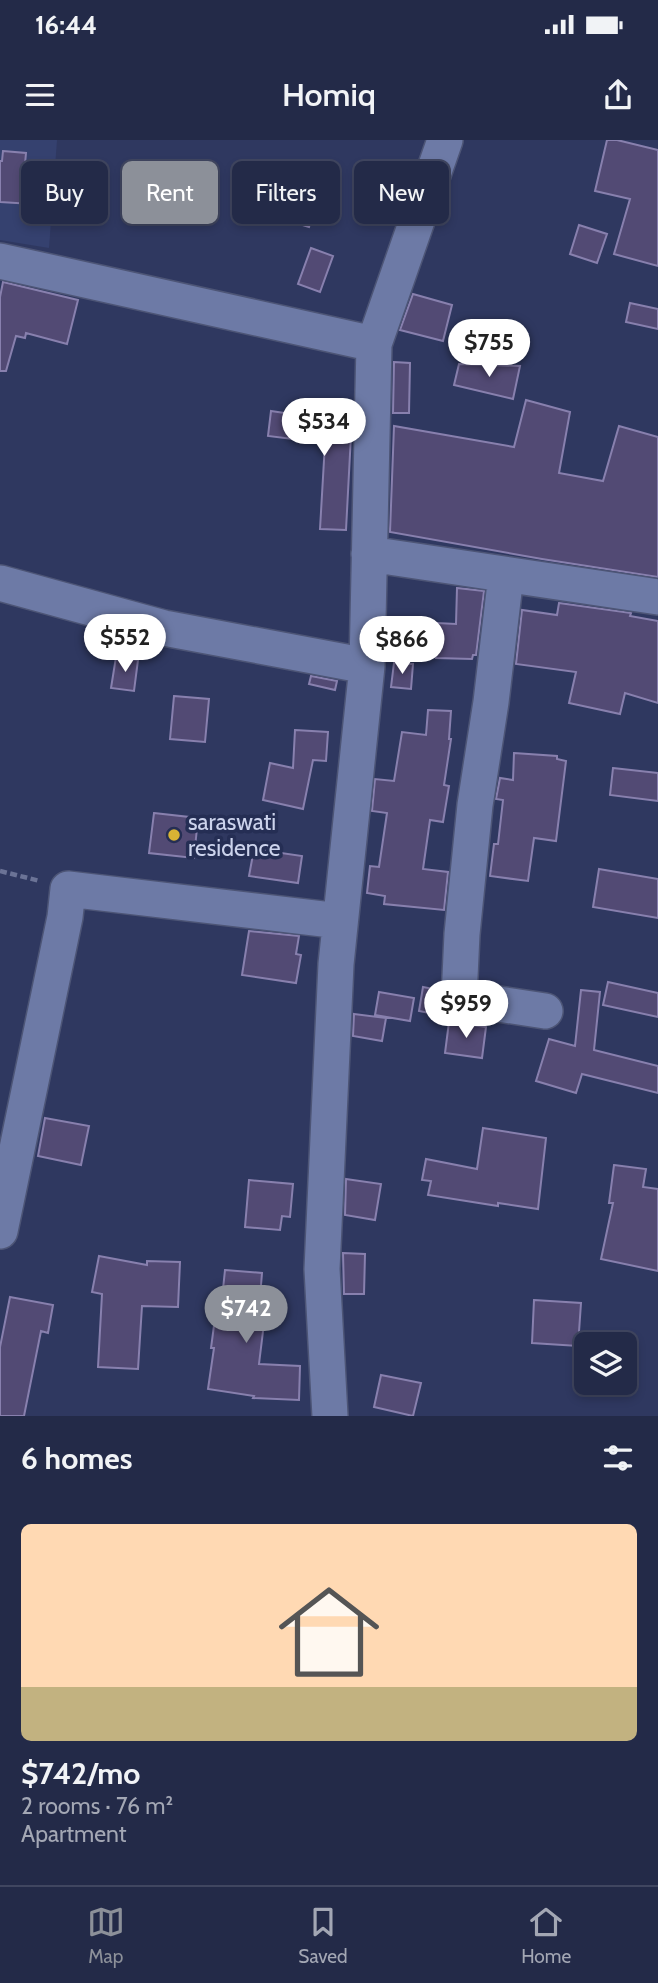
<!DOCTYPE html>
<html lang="en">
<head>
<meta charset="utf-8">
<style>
  body { margin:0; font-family:Cabin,sans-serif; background:#2f3652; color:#f1f3f6; height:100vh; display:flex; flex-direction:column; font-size:26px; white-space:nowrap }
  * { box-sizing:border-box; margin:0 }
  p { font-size:23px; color:#a3a7b4 }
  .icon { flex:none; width:38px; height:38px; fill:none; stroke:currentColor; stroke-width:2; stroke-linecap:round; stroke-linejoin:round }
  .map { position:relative; height:1276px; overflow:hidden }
  .drawer { display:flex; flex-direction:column; background:#232a48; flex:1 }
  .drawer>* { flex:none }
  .guide { position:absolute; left:21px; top:21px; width:616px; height:63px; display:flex; gap:14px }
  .buttons { position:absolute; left:574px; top:1192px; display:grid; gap:14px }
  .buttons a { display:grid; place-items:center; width:63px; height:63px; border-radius:10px; background:#232a48; box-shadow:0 4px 10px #0003,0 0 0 2px #404660; font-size:35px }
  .price { position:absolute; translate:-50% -60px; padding:0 16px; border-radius:24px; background:#fff; color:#222; font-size:23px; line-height:46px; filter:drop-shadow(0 2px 4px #0008) }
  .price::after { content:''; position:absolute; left:50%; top:42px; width:21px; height:16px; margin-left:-10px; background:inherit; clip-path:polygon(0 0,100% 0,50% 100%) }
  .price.current { background:#8c9099; color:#fff }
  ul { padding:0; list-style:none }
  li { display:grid; align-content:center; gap:14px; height:371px; padding:0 21px }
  li span { display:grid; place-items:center; height:217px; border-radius:10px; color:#555 }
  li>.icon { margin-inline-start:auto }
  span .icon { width:126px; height:126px; fill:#fffc; stroke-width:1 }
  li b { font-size:30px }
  h2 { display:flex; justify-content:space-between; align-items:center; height:84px; padding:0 21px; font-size:30px }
  .chip { padding:0 24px; border-radius:10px; background:#232a48; box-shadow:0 4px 10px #0003,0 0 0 2px #404660; font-size:24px; line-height:63px }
  .chip.current { background:#8c9099; color:#fff }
  .status { display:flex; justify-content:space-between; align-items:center; height:49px; padding:0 35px; background:#232a48; direction:ltr }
  .status svg { height:19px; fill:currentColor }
  header { display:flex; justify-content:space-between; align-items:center; height:91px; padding:0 21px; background:#232a48; font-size:32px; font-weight:600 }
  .tab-bar { display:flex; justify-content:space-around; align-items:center; height:98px; border-top:2px solid #404660; background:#232a48; font-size:19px; color:#a3a7b4 }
  .tab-bar a { display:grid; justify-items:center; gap:4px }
  .tab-bar .current { color:#8c9099 }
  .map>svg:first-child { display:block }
</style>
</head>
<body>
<div class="status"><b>16:44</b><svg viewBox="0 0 49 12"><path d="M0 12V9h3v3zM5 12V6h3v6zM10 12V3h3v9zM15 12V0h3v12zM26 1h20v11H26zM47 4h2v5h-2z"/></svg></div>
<header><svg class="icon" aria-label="menu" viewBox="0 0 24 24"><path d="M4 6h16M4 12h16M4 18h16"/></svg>Homiq<svg class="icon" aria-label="share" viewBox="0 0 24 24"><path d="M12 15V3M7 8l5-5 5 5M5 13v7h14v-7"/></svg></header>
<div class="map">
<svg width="658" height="1276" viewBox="0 0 658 1276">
  <rect width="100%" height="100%" fill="#2f3860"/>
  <path fill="#35416f" d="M0,0H57L49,108L0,100Z"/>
  <path fill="#524a74" stroke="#8880ae" stroke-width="2" d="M607,0H617L658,10V126L614,114L630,59L595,51Z
    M3,11L26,13L25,24L35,25L32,64L0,62V21H2Z
    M294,53L317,60L309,87L286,80Z
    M579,85L607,94L597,123L570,114Z
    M311,108L333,116L320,152L298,144Z
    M3,142L78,160L67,204L26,193L25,198L16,196L6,231H0V157Z
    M413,154L452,165L443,201L400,190Z
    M630,163L658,169V189L626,182Z
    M394,222L410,223L409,273H393Z
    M459,224L520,226L513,259L454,245Z
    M526,260L570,272L559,333L603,341L619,286L658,297V437L542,419L390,392L394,286L514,307Z
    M271,271L319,278V274L352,276L346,390L320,389L325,303L268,296Z
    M457,448L484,451L476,515H473L472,519L436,518L437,483L456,484Z
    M559,463L631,473L630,476L658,481V563L625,553L620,574L569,563L576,532L516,524L522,470L557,475Z
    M116,517L138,520L134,551L111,548Z
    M394,523L413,524L411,549L391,547Z
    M311,536L337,541L335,550L309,544Z
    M174,556L209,559L205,602L170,599Z
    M428,570L451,571L449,599H451L444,645L449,646L443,682L430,680L423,729L448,732L444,770L384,764L385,756L367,753L370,726L379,727L387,673L372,671L375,639L394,641L402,592L426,595Z
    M295,590L328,592L326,621L313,620L303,669L263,660L270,623L293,628Z
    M514,613L557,616V619L566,621L556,701L534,698L528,741L490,736L494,704H498L503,660L496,659L500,638L513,640Z
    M613,628L658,633V661L610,655Z
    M154,673L198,678L194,718L149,713Z
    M254,709L302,716L298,743L249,736Z
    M599,729L658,739V778L593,767Z
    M249,791L299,796L296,814L301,815L296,843L242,835Z
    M608,842L658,853V877L603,865Z
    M423,847L439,850L441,866L446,873L445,876L419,871Z
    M581,850L600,852L594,910L658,926V953L582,934L576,953L536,941L549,899L575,906Z
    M379,852L414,858L410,881L375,875Z
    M354,874L386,878L382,901L353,896Z
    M449,882L486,887L482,918L445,913Z
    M45,978L89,986L81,1025L38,1016Z
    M483,988L546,998L538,1069L498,1063V1066L428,1055L431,1041L422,1040L426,1019L477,1029Z
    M614,1025L646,1029L643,1047L658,1049V1131L601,1119L613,1063H609Z
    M346,1039L381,1044L375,1080L345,1075Z
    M249,1040L293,1044L290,1077L282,1076L280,1090L245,1087Z
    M343,1113L365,1114L364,1154H344Z
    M99,1116L147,1125V1121L180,1122L178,1167L142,1166L138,1229L98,1227L102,1154L92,1152Z
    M225,1130L262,1133L258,1182L264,1183L259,1224L300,1226L299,1260L253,1258L254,1256L208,1249L214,1208H211L215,1178H220Z
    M10,1157L53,1165L48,1193L41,1191L24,1276H0V1207Z
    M534,1160L581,1163L578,1206L532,1203Z
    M381,1235L421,1243L413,1276L374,1267Z"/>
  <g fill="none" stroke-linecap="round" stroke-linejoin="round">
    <defs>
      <path id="minor" d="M0,121L374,204
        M369,414L658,457
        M506,435L491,562L475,665L462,794L459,858L545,871
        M0,443L164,488L367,526
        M0,1091L65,777L68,749L340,781
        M330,1276L322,1129L336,824L367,526L374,204L445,0"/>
    </defs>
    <use href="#minor" stroke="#4d5576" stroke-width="38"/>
    <path stroke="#6b7396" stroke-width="4.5" stroke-dasharray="7 3.5" stroke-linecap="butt" d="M0,731L40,741"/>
    <use href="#minor" stroke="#6d7aa6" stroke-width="35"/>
  </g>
  <circle fill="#d9b334" stroke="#252e54" stroke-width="2.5" cx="174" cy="695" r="7"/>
  <g text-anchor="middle" stroke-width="7" stroke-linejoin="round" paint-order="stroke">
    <g font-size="23" fill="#ccd3ec" stroke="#252e54" text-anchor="start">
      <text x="188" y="690">saraswati<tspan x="188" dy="26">residence</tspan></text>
    </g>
  </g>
</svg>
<div class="buttons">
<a><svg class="icon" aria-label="layers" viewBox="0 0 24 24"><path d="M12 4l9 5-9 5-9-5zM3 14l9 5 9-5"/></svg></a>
</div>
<b class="price" style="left:489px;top:239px">$755</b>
<b class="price" style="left:324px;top:318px">$534</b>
<b class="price" style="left:125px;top:534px">$552</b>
<b class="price" style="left:402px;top:536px">$866</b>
<b class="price" style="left:466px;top:900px">$959</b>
<b class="price current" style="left:246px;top:1205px">$742</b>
<div class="guide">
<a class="chip">Buy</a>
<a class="chip current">Rent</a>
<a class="chip">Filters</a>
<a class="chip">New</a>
</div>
</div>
<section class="drawer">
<h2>6 homes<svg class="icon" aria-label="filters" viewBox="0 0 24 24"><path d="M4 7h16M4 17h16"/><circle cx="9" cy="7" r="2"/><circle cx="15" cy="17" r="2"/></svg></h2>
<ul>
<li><span style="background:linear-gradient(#ffd9b3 75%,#c2b280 0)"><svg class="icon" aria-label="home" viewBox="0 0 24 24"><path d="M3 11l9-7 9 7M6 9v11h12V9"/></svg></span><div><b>$742/mo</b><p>2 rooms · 76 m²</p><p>Apartment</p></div></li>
</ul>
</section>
<nav class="tab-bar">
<a class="current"><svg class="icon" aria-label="map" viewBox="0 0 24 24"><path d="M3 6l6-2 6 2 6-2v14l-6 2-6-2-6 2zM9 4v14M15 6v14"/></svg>Map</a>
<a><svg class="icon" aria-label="saved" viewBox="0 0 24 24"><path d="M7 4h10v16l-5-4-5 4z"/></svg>Saved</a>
<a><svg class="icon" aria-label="home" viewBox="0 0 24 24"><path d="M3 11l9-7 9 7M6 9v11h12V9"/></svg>Home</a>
</nav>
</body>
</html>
